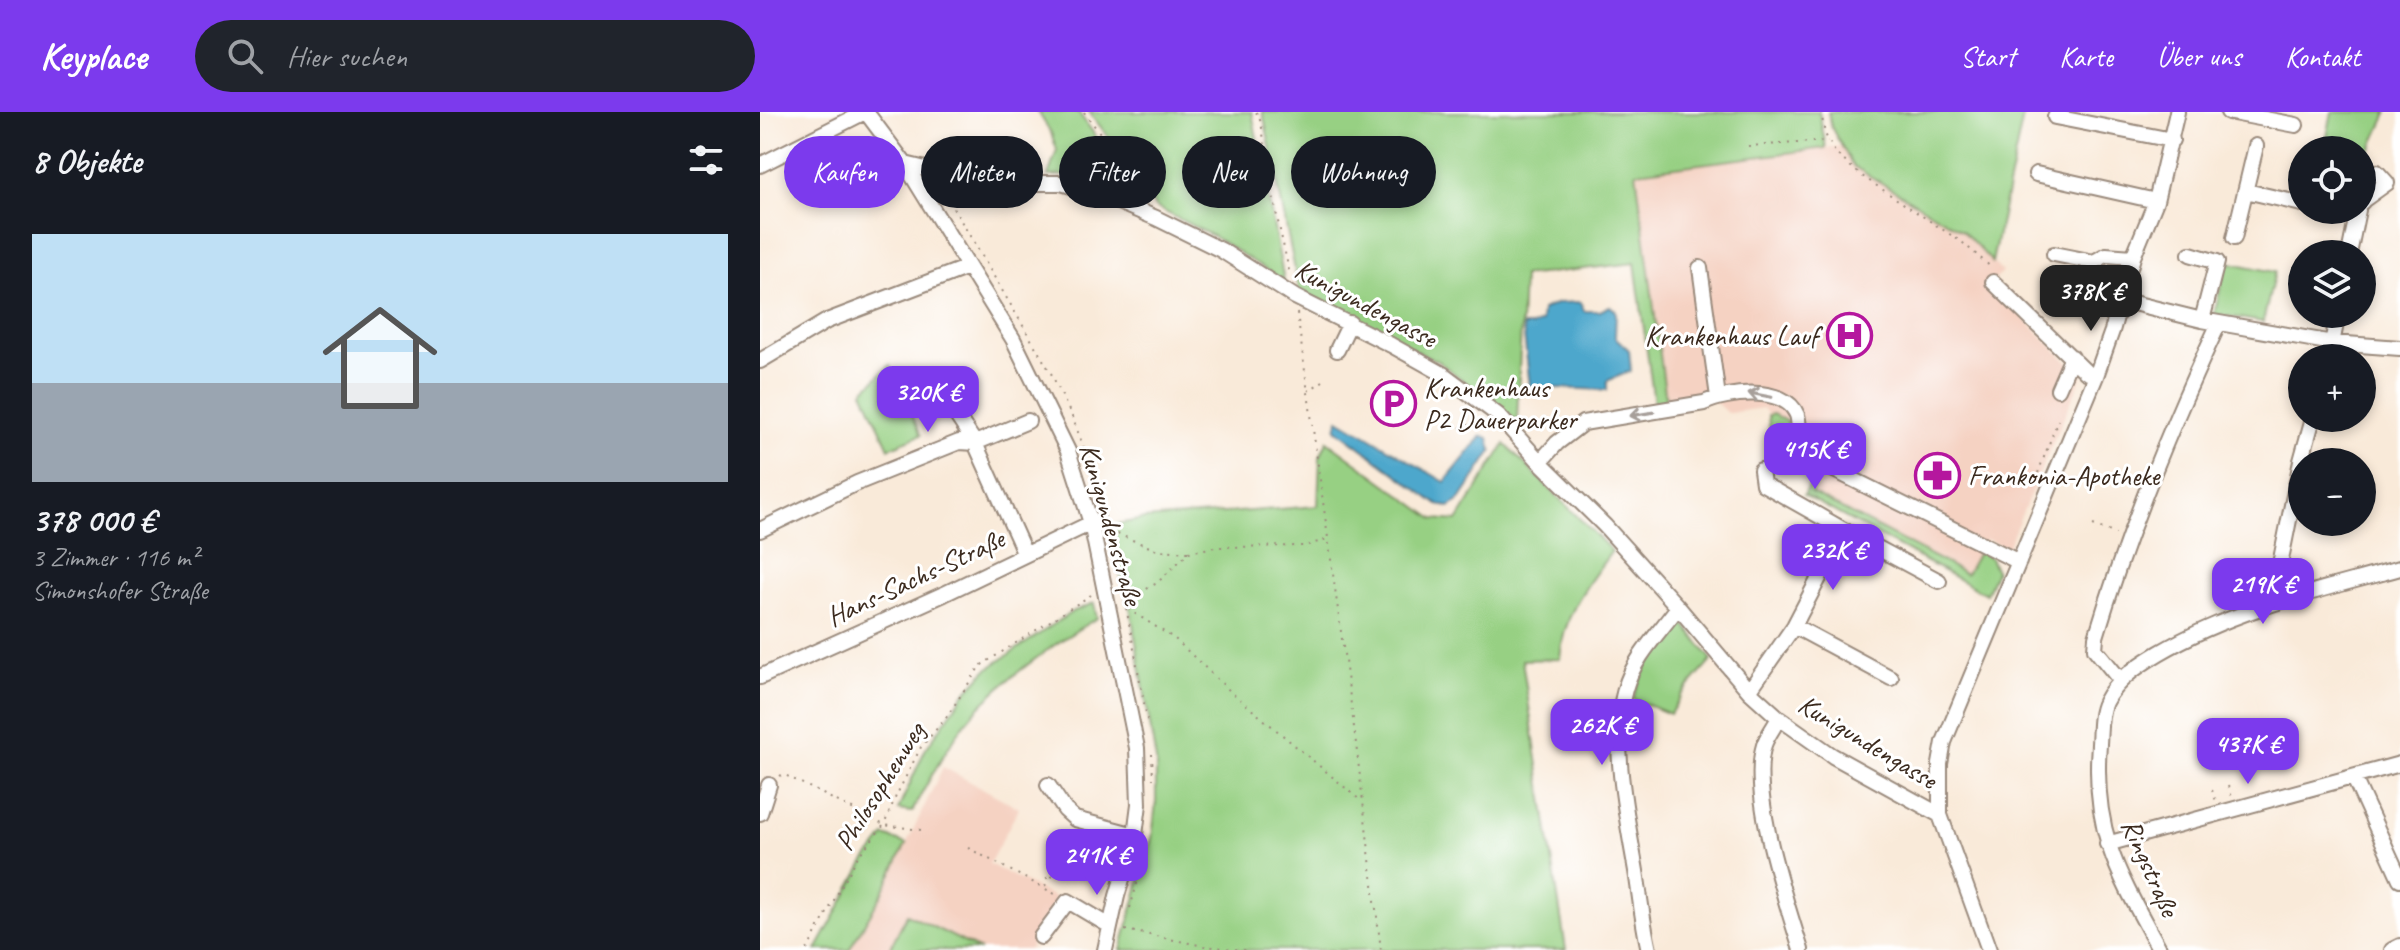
<!DOCTYPE html>
<html lang="de">
<head>
<meta charset="utf-8">
<style>
  body { margin:0; font-family:Caveat,sans-serif; background:#20242c; color:#f1f3f6; height:100vh; display:flex; flex-direction:column; font-size:30px; white-space:nowrap }
  * { box-sizing:border-box; margin:0 }
  p { font-size:26px; color:#9ea1a6 }
  .icon { flex:none; width:44px; height:44px; fill:none; stroke:currentColor; stroke-width:2; stroke-linecap:round; stroke-linejoin:round }
  .map { position:relative; flex:1; overflow:hidden }
  .drawer { display:flex; flex-direction:column; background:#171b24; width:760px }
  .drawer>* { flex:none }
  .banner { position:absolute; left:24px; top:24px; width:760px; height:72px; display:flex; gap:16px }
  .buttons { position:absolute; left:1528px; top:24px; display:grid; gap:16px }
  .buttons a { display:grid; place-items:center; width:88px; height:88px; border-radius:50%; background:#171b24; box-shadow:0 4px 12px #0003; font-size:40px }
  .price { position:absolute; translate:-50% -68px; padding:0 18px; border-radius:16px; background:#7c3aed; color:#fff; font-size:26px; line-height:52px; filter:drop-shadow(0 2px 4px #0008) }
  .price::after { content:''; position:absolute; left:50%; top:48px; width:24px; height:18px; margin-left:-12px; background:inherit; clip-path:polygon(0 0,100% 0,50% 100%) }
  .price.current { background:#222; color:#fff }
  ul { padding:0; list-style:none }
  li { display:grid; align-content:center; gap:16px; height:424px; padding:0 32px }
  li span { display:grid; place-items:center; height:248px; border-radius:0px; color:#555 }
  li>.icon { margin-inline-start:auto }
  span .icon { width:144px; height:144px; fill:#fffc; stroke-width:1 }
  li b { font-size:34px }
  h2 { display:flex; justify-content:space-between; align-items:center; height:96px; padding:0 32px; font-size:34px }
  .pill { padding:0 28px; border-radius:36px; background:#171b24; box-shadow:0 4px 12px #0003; font-size:28px; line-height:72px }
  .pill.current { background:#7c3aed; color:#fff }
  header { display:flex; align-items:center; gap:48px; box-sizing:border-box; height:112px; padding:0 40px; background:#7c3aed; color:#fff }
  header strong { font-size:38px }
  nav { display:flex; gap:44px; margin-inline-start:auto; font-size:28px }
  .search { width:560px; height:72px; background:#20242c; display:flex; align-items:center; gap:20px; box-sizing:border-box; padding:0 28px; border-radius:44px; color:#9ea1a6; font-size:30px }
  main { display:flex; flex:1; min-height:0 }
  .map>svg:first-child { display:block }
</style>
</head>
<body>
<header>
<strong>Keyplace</strong>
<div class="search"><svg class="icon" aria-label="search" viewBox="0 0 24 24"><circle cx="10" cy="10" r="6"/><path d="M15 15l6 6"/></svg>Hier suchen</div>
<nav><a>Start</a><a>Karte</a><a>Über uns</a><a>Kontakt</a></nav>
</header>
<main>
<section class="drawer">
<h2>8 Objekte<svg class="icon" aria-label="filters" viewBox="0 0 24 24"><path d="M4 7h16M4 17h16"/><circle cx="9" cy="7" r="2"/><circle cx="15" cy="17" r="2"/></svg></h2>
<ul>
<li><span style="background:linear-gradient(#bfe0f5 60%,#9aa5b1 0)"><svg class="icon" aria-label="home" viewBox="0 0 24 24"><path d="M3 11l9-7 9 7M6 9v11h12V9"/></svg></span><div><b>378 000 €</b><p>3 Zimmer · 116 m²</p><p>Simonshofer Straße</p></div></li>
</ul>
</section>
<div class="map">
<svg width="1640" height="838" viewBox="0 0 1640 838">
  <rect width="100%" height="100%" fill="#fff"/>
  <filter id="ink" filterUnits="userSpaceOnUse"><feTurbulence type="fractalNoise" baseFrequency=".0125" numOctaves="2"/><feDisplacementMap in="SourceGraphic" scale="16" xChannelSelector="R" yChannelSelector="G"/><feConvolveMatrix kernelMatrix="1 2 1 2 8 2 1 2 1" color-interpolation-filters="sRGB"/></filter>
  <filter id="wash" filterUnits="userSpaceOnUse"><feTurbulence type="fractalNoise" baseFrequency=".006" numOctaves="4" result="noise"/><feDisplacementMap in="SourceGraphic" scale="32" xChannelSelector="R" yChannelSelector="G"/><feGaussianBlur stdDeviation="1.8" result="paint"/><feColorMatrix in="noise" values="0 0 0 0 0 0 0 0 0 0 0 0 0 0 0 0 0 1.4 0 .05"/><feComposite in="paint" operator="in"/></filter>
  <g filter="url(#wash)">
    <rect width="100%" height="100%" fill="#f9ead9"/>
    <path fill="#f5d2c2" d="M1082,34L1093,54L1204,120L1242,160L1231,173L1322,264L1247,436L1226,427L1207,462L1051,380L1058,357L1031,336L1027,310L1013,302L1008,303L1003,296L967,301L949,284L906,288L876,60Z
      M183,655L259,696L229,752L296,786L269,838H89L122,784Z"/>
    <path fill="#97d083" stroke="#697d50" stroke-width="2" d="M278,0H318L371,72L380,90L312,63L288,64L297,38L291,21Z
      M329,0H492L524,169L453,124L395,95L381,67Z
      M502,0H1059L1066,36L876,60L906,288L894,291L875,151L763,164L757,309L679,250L539,178L505,10Z
      M1068,0H1264L1232,150L1204,120L1093,54L1071,15Z
      M1572,0H1628L1606,47L1602,46V38H1585L1566,30Z
      M1467,150L1515,160L1503,210L1454,202Z
      M130,253L161,323L129,336L103,279Z
      M1013,302L1027,310L1031,336L1013,351L1008,303Z
      M567,329L674,407L697,409L745,332L852,439C826,474 803,502 800,547L762,548L806,838H361L392,726L396,690V649L371,500L362,469L352,413L384,407L558,394L560,345Z
      M1058,357H1063L1051,381L1206,462L1219,439L1230,446L1236,459L1226,482L1044,383Z
      M334,491L337,506C296,530 235,573 206,610C185,638 168,669 152,700L138,698L165,638L204,582L226,558L312,500Z
      M916,512L925,513L952,548L922,582L910,602L873,587C882,558 896,534 916,512Z
      M125,724L146,732L121,784L89,838H56L104,751Z
      M147,802L220,838H129Z"/>
    <path fill="#4ea7cc" stroke="#446875" stroke-width="2" d="M821,190L824,199H840L850,194L856,199L855,225L869,238L871,259L847,269V278L770,275L763,214H772L781,210L782,198L798,191Z
      M579,307L685,370L722,324L729,326L732,339L699,389L689,395L678,393L576,317Z"/>
  </g>
  <g filter="url(#ink)">
    <g fill="none" stroke-linecap="round" stroke-linejoin="round">
      <defs>
        <path id="minor" d="M106,0L145,52L253,227L308,339L331,411L377,636L379,692L375,723L357,784L345,838
          M1468,0L1536,13
          M1295,5L1412,28
          M145,52L203,66L246,71H301L339,82L396,106L461,138L535,185L631,233L683,262L738,303L780,350L845,414L918,495L989,579L1019,606L1073,644L1180,703
          M0,53L105,0
          M1276,62L1396,89
          M1486,79L1542,92
          M1602,90L1607,64L1617,60L1627,71L1602,89
          M1572,98L1596,103
          M1474,126L1496,34
          M1294,142L1334,150L1346,143L1373,145
          M1430,142L1457,150L1442,208
          M1589,142L1598,98
          M940,156L958,285
          M1233,170L1326,260L1336,264
          M1361,188L1442,208L1573,231L1640,236
          M577,238L590,211
          M1569,246L1578,202
          M0,249L67,209L208,155
          M1298,277L1312,245
          M191,295L215,331L268,309
          M780,350L797,331L823,311L944,291C967,280 1025,273 1037,303C1039,308 1038,316 1040,322C1042,332 1050,341 1056,349L1259,450
          M1001,358L1003,372L1084,418
          M0,418L97,371L199,330L215,331L265,442
          M1525,487L1519,457L1541,349L1553,306
          M1034,514L1131,566
          M0,565L184,482L331,411
          M1361,569L1335,537L1336,525C1368,418 1411,313 1459,211
          M989,579L1034,514L1084,418L1179,469
          M1019,606C1014,615 1007,624 1004,633C989,681 1026,789 1041,838
          M1594,666L1640,767
          M288,673L305,698L315,707L375,723
          M0,701L9,673
          M1347,732L1640,652
          M337,734L343,715
          M281,825L308,789L350,814
          M889,838C883,813 880,785 876,759C867,706 850,629 865,577C874,545 899,521 918,495
          M1229,838L1180,703V652L1184,630L1336,264L1352,219L1373,145L1396,89L1417,0
          M1400,838C1359,763 1332,721 1339,632C1340,618 1339,602 1345,590C1356,568 1379,553 1399,541C1474,497 1557,479 1640,456
          M1632,838L1640,834"/>
      </defs>
      <use href="#minor" stroke="#9a8a7c" stroke-width="18"/>
      <path stroke="#9a8a7c" stroke-width="2" stroke-dasharray="2 6" stroke-linecap="butt" d="M324,0L374,66L385,86
        M496,0L501,10L517,105L530,163
        M1061,0L1065,22L1076,42L1102,64L1203,131L1232,156
        M988,34L1068,29
        M314,58L323,62
        M181,75L291,261L313,307L333,360L358,452L388,612
        M537,201L593,607L621,838
        M548,279L563,269
        M700,316L722,309
        M1278,361L1298,308
        M1333,413L1356,422
        M350,419L397,438L428,440
        M366,489L397,471L429,440L455,435L545,434L568,427
        M368,497L415,527L471,580L600,688
        M392,642L393,667
        M20,664L23,662L124,713L161,718
        M1468,674L1472,685
        M1452,678L1456,689
        M208,736L297,783
        M285,774L288,768L286,764L295,765L298,763
        M370,796L387,737
        M365,818L444,834L485,838
        M47,838L98,744L124,713L136,684L161,635L186,606L220,554L331,483"/>
      <use href="#minor" stroke="#fff" stroke-width="14"/>
    </g>
    <defs><path id="oneway-shaft" d="M-6 0H5M1.5-3L5.5 0L1.5 3" fill="none" stroke-width="1.6" stroke-linecap="round" stroke-linejoin="round" transform="scale(2)"/></defs>
    <g stroke="#a79f9a">
      <use href="#oneway-shaft" transform="translate(1000 283) rotate(-169)"/>
      <use href="#oneway-shaft" transform="translate(882 302) rotate(171)"/>
    </g>
  </g>
  <defs>
    <symbol id="hospital-ring" viewBox="-11 -11 22 22"><circle r="9.5" fill="#fff" stroke="#b5179e" stroke-width="1.5"/><path d="M-5-5h3v3.5h4V-5h3V5h-3V1.5h-4V5h-3Z" fill="#b5179e"/></symbol>
    <symbol id="parking-ring" viewBox="-11 -11 22 22"><circle r="9.5" fill="#fff" stroke="#b5179e" stroke-width="1.5"/><path d="M-3.5-5.5H1a3.5 3.5 0 0 1 0 7H-1V5.5H-3.5ZM-1-3.4V-.6H.8a1.4 1.4 0 0 0 0-2.8Z" fill="#b5179e"/></symbol>
    <symbol id="pharmacy-ring" viewBox="-11 -11 22 22"><circle r="9.5" fill="#fff" stroke="#b5179e" stroke-width="1.5"/><path d="M-2-6h4v4h4v4h-4v4h-4v-4h-4v-4h4Z" fill="#b5179e"/></symbol>
  </defs>
  <g fill-rule="evenodd">
    <use href="#hospital-ring" x="1064" y="198" width="51" height="51"/>
    <use href="#parking-ring" x="608" y="266" width="51" height="51"/>
    <use href="#pharmacy-ring" x="1152" y="338" width="51" height="51"/>
  </g>
  <g text-anchor="middle" stroke-width="6" stroke-linejoin="round" paint-order="stroke">
    <g font-size="28" fill="#3b2a1e" stroke="#fff">
      <text transform="translate(606 191) rotate(28)" y="10">Kunigundengasse</text>
      <text transform="translate(352 412) rotate(74)" y="10">Kunigundenstraße</text>
      <text transform="translate(155 465) rotate(-25)" y="10">Hans-Sachs-Straße</text>
      <text transform="translate(1108 629) rotate(31)" y="10">Kunigundengasse</text>
      <text transform="translate(119 674) rotate(-58)" y="10">Philosophenweg</text>
      <text transform="translate(1391 755) rotate(66)" y="10">Ringstraße</text>
    </g>
    <g font-size="28" fill="#3b2a1e" stroke="#fff" text-anchor="start">
      <text x="1058" y="233" text-anchor="end">Krankenhaus Lauf</text>
      <text x="664" y="285">Krankenhaus<tspan x="664" dy="32">P2 Dauerparker</tspan></text>
      <text x="1208" y="373">Frankonia-Apotheke</text>
    </g>
  </g>
</svg>
<div class="buttons">
<a><svg class="icon" aria-label="locate" viewBox="0 0 24 24"><circle cx="12" cy="12" r="6"/><path d="M12 2v4M12 18v4M2 12h4M18 12h4"/></svg></a>
<a><svg class="icon" aria-label="layers" viewBox="0 0 24 24"><path d="M12 4l9 5-9 5-9-5zM3 14l9 5 9-5"/></svg></a>
<a>+</a>
<a>−</a>
</div>
<b class="price current" style="left:1331px;top:221px">378K €</b>
<b class="price" style="left:168px;top:322px">320K €</b>
<b class="price" style="left:1055px;top:379px">415K €</b>
<b class="price" style="left:1073px;top:480px">232K €</b>
<b class="price" style="left:1503px;top:514px">219K €</b>
<b class="price" style="left:842px;top:655px">262K €</b>
<b class="price" style="left:1488px;top:674px">437K €</b>
<b class="price" style="left:337px;top:785px">241K €</b>
<div class="banner">
<a class="pill current">Kaufen</a>
<a class="pill">Mieten</a>
<a class="pill">Filter</a>
<a class="pill">Neu</a>
<a class="pill">Wohnung</a>
</div>
</div>
</main>
</body>
</html>
